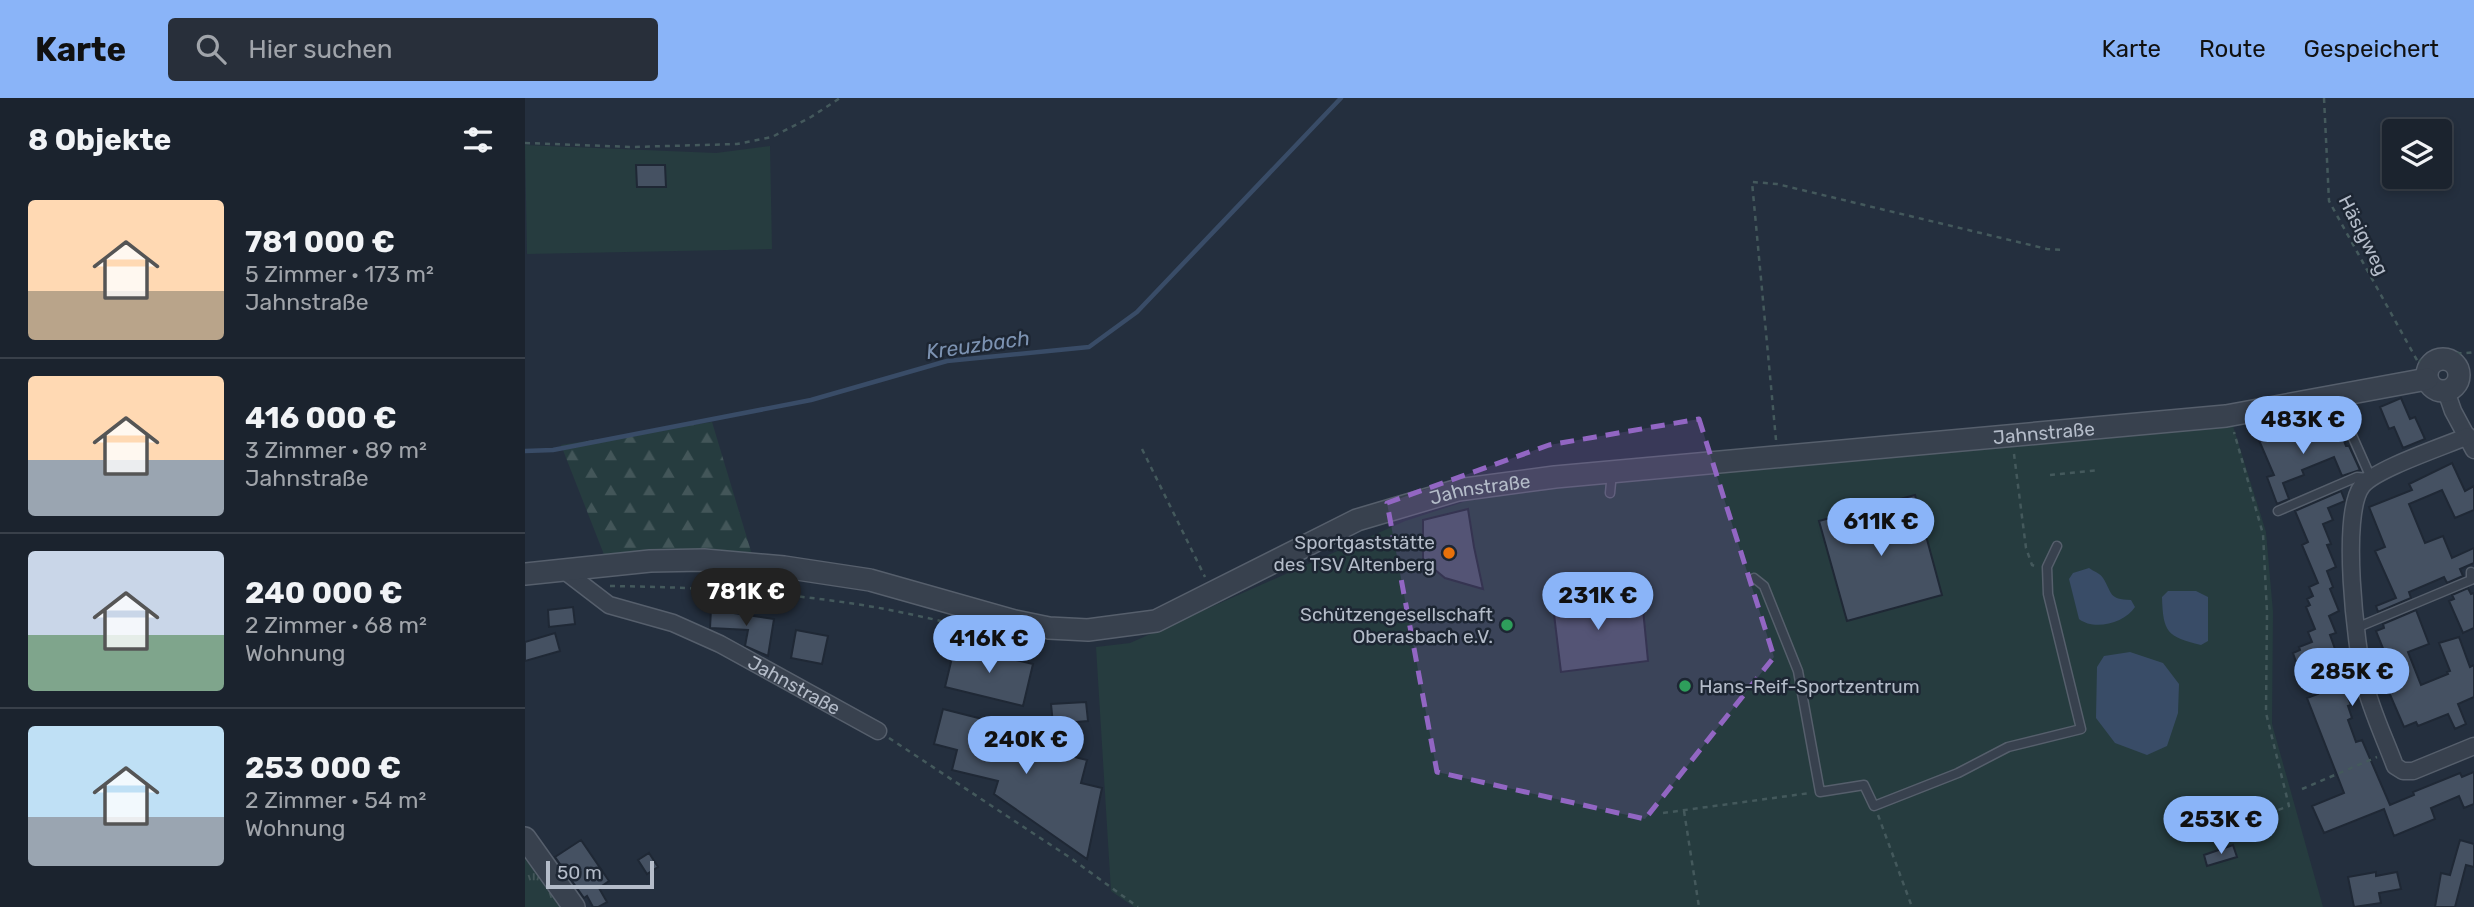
<!DOCTYPE html>
<html lang="de">
<head>
<meta charset="utf-8">
<style>
  body { margin:0; font-family:Rubik,sans-serif; background:#282f3a; color:#f1f3f6; height:100vh; display:flex; flex-direction:column; font-size:26px; white-space:nowrap }
  * { box-sizing:border-box; margin:0 }
  p { font-size:23px; color:#a0a4aa }
  .icon { flex:none; width:38px; height:38px; fill:none; stroke:currentColor; stroke-width:2; stroke-linecap:round; stroke-linejoin:round }
  .map { position:relative; flex:1; overflow:hidden }
  .panel { display:flex; flex-direction:column; background:#1b232e; width:525px }
  .panel>* { flex:none }
  .controls { position:absolute; left:1857px; top:21px; display:grid; gap:14px }
  .controls a { display:grid; place-items:center; width:70px; height:70px; border-radius:7px; background:#1b232e; box-shadow:0 4px 10px #0003,0 0 0 2px #39404a; font-size:35px }
  .scale { position:absolute; left:21px; bottom:18px; width:108px; box-sizing:border-box; padding-left:7px; border:4px solid #b4bcc9; border-top:0; font-size:19px; line-height:24px; white-space:nowrap; color:#b4bcc9; -webkit-text-stroke:5px #1d2633; paint-order:stroke }
  .price { position:absolute; translate:-50% -60px; padding:0 16px; border-radius:24px; background:#8ab4f8; color:#111; font-size:23px; line-height:46px; filter:drop-shadow(0 2px 4px #0008) }
  .price::after { content:''; position:absolute; left:50%; top:42px; width:21px; height:16px; margin-left:-10px; background:inherit; clip-path:polygon(0 0,100% 0,50% 100%) }
  .price.selected { background:#222; color:#fff }
  ul { padding:0; list-style:none }
  li { display:flex; align-items:center; gap:21px; height:175px; padding:0 28px }
  li+li { border-top:2px solid #39404a }
  li span { display:grid; place-items:center; flex:none; width:196px; height:140px; border-radius:7px; color:#555 }
  li>.icon { margin-inline-start:auto }
  span .icon { width:84px; height:84px; fill:#fffc; stroke-width:1 }
  li b { font-size:30px }
  h2 { display:flex; justify-content:space-between; align-items:center; height:84px; padding:0 28px; font-size:30px }
  header { display:flex; align-items:center; gap:42px; box-sizing:border-box; height:98px; padding:0 35px; background:#8ab4f8; color:#111 }
  header strong { font-size:33px }
  nav { display:flex; gap:38px; margin-inline-start:auto; font-size:24px }
  .search { width:490px; height:63px; background:#282f3a; display:flex; align-items:center; gap:18px; box-sizing:border-box; padding:0 24px; border-radius:7px; color:#a0a4aa; font-size:26px }
  main { display:flex; flex:1; min-height:0 }
  .map>svg:first-child { display:block }
</style>
</head>
<body>
<header>
<strong>Karte</strong>
<div class="search"><svg class="icon" aria-label="search" viewBox="0 0 24 24"><circle cx="10" cy="10" r="6"/><path d="M15 15l6 6"/></svg>Hier suchen</div>
<nav><a>Karte</a><a>Route</a><a>Gespeichert</a></nav>
</header>
<main>
<section class="panel">
<h2>8 Objekte<svg class="icon" aria-label="filters" viewBox="0 0 24 24"><path d="M4 7h16M4 17h16"/><circle cx="9" cy="7" r="2"/><circle cx="15" cy="17" r="2"/></svg></h2>
<ul>
<li><span style="background:linear-gradient(#ffd9b3 65%,#b9a48a 0)"><svg class="icon" aria-label="home" viewBox="0 0 24 24"><path d="M3 11l9-7 9 7M6 9v11h12V9"/></svg></span><div><b>781 000 €</b><p>5 Zimmer · 173 m²</p><p>Jahnstraße</p></div></li>
<li><span style="background:linear-gradient(#ffd9b3 60%,#9aa5b1 0)"><svg class="icon" aria-label="home" viewBox="0 0 24 24"><path d="M3 11l9-7 9 7M6 9v11h12V9"/></svg></span><div><b>416 000 €</b><p>3 Zimmer · 89 m²</p><p>Jahnstraße</p></div></li>
<li><span style="background:linear-gradient(#c9d6e8 60%,#7fa58c 0)"><svg class="icon" aria-label="home" viewBox="0 0 24 24"><path d="M3 11l9-7 9 7M6 9v11h12V9"/></svg></span><div><b>240 000 €</b><p>2 Zimmer · 68 m²</p><p>Wohnung</p></div></li>
<li><span style="background:linear-gradient(#bfe0f5 65%,#9aa5b1 0)"><svg class="icon" aria-label="home" viewBox="0 0 24 24"><path d="M3 11l9-7 9 7M6 9v11h12V9"/></svg></span><div><b>253 000 €</b><p>2 Zimmer · 54 m²</p><p>Wohnung</p></div></li>
</ul>
</section>
<div class="map">
<svg width="1949" height="809" viewBox="0 0 1949 809">
  <defs>
    <pattern id="grass-tufts" width="24" height="20" patternUnits="userSpaceOnUse" patternTransform="scale(1.75)"><rect width="24" height="20" fill="#263c3f"/><path d="M3 7l-1-3M5 7V3M7 7l1-3M15 17l-1-3M17 17v-4M19 17l1-3" fill="none" stroke="#435659"/></pattern>
    <pattern id="forest-firs" width="22" height="20" patternUnits="userSpaceOnUse" patternTransform="scale(1.75)"><rect width="22" height="20" fill="#263c3f"/><path d="M5 1l3.5 6h-7zM16 11l3.5 6h-7z" fill="#435659"/></pattern>
  </defs>
  <rect width="100%" height="100%" fill="#242f3e"/>
  <path fill="url(#grass-tufts)" d="M0,742L42,803L34,809H0Z"/>
  <path fill="url(#forest-firs)" d="M187,324L228,460L80,459L36,347Z"/>
  <path fill="#263c3f" d="M0,47L191,55L245,48L247,151L2,156Z
    M1708,328L1741,434L1748,514L1747,626L1798,809H609L586,793L571,549L605,545L880,423L960,397Z"/>
  <path fill="#394c67" d="M1564,470C1568,473 1575,475 1578,480C1588,496 1583,501 1606,502L1610,509C1600,525 1569,533 1554,521L1544,481L1548,475Z
    M1643,493H1671L1683,499V543L1676,547C1642,539 1638,534 1637,499Z
    M1605,554L1638,565L1654,586L1653,615L1642,648L1622,657L1590,645L1571,620L1572,569L1579,558Z"/>
  <g fill="none" stroke-linecap="round" stroke-linejoin="round">
    <path stroke="#394c67" stroke-width="4.5" d="M0,353L28,352L286,302L422,263L564,249L612,214L816,0"/>
  </g>
  <path fill="#455162" stroke="#1f2835" stroke-width="2" d="M111,67H140L141,89H112Z
    M1876,300L1885,321L1890,319L1900,341L1878,350L1869,329L1864,331L1855,309Z
    M1767,326L1775,347L1800,337L1799,334L1813,328L1821,348H1824L1835,372L1817,378L1809,359L1777,372L1779,377L1758,385L1764,401L1752,406L1742,379L1749,377L1733,340Z
    M1927,365L1940,393L1949,388V412L1930,420L1917,392L1884,406L1900,445L1918,438L1927,460L1949,450V465L1935,471L1938,478L1922,485L1919,479L1884,494L1886,500L1853,514L1851,508L1871,500L1850,453L1860,449L1844,409L1887,392L1884,386Z
    M1816,393L1820,403L1803,410L1808,422L1798,426L1806,446L1802,447L1811,469L1802,473L1808,489L1805,491L1814,513L1804,518L1811,535L1805,537L1810,551L1805,553L1814,577L1818,575L1823,587L1818,588L1826,607L1823,608L1827,620L1823,622L1831,644L1837,642L1865,707L1889,697L1888,694L1935,675L1937,679L1949,674V706L1939,710L1934,698L1906,710L1910,721L1869,738L1859,711L1799,735L1787,708L1819,695L1782,600L1793,596L1784,570L1774,573L1768,555L1775,552L1774,549L1787,544L1783,534L1790,531L1781,509L1785,507L1782,501L1788,498L1784,489L1793,485L1777,447L1783,444L1770,413Z
    M1390,397L1417,497L1322,523L1294,423Z
    M943,411L949,449L958,491L920,480L898,462V422Z
    M1041,481L1046,510L1117,501L1123,563L1036,574L1025,483Z
    M1943,490L1946,496L1949,495V530L1938,535L1924,503L1929,501L1927,497Z
    M48,509L50,526L24,529L23,512Z
    M186,511L209,512L208,515L249,521L243,558L220,548L223,532L185,530Z
    M1891,512L1904,546L1883,554L1896,587L1923,576L1922,574L1925,573L1914,545L1934,539L1945,569L1949,567V599L1933,606L1941,626L1930,631L1923,616L1893,628L1891,624L1879,629L1860,585L1870,580L1851,533L1859,530L1858,526Z
    M271,532L303,538L297,566L266,560Z
    M30,535L35,553L0,563V544Z
    M430,547L508,566L498,608L420,589Z
    M561,604L563,623L528,626L526,606Z
    M418,611L481,627L480,634L511,641L509,649L562,662L556,685L577,690L562,761L469,696L473,683L427,672L432,652L409,646Z
    M56,742L84,783L74,790L82,804L73,809H68L62,798L59,800L30,759Z
    M1935,742L1949,746V769L1941,767L1930,809H1910L1916,775L1925,777Z
    M1708,747L1712,759L1682,768L1679,757Z
    M124,755L133,769L122,776L113,762Z
    M1851,774V778L1872,774L1876,791L1854,795L1856,805L1829,809L1823,779Z"/>
  <g fill="none" stroke-linecap="round" stroke-linejoin="round">
    <defs>
      <path id="service" d="M1085,395L1087,374
        M1753,413L1832,379L1846,380L1822,326
        M1229,480L1239,488L1273,573L1295,694L1339,687L1349,708L1433,675L1483,649L1556,631L1523,496L1522,469L1532,448
        M1831,530L1946,482V474"/>
      <g id="minor">
        <path d="M1921,293L1928,313L1949,352"/>
        <path d="M1943,338C1920,348 1850,371 1837,388C1815,416 1831,548 1839,583C1846,612 1860,641 1870,668L1878,673H1888L1949,648"/>
        <path id="s1" d="M37,471L84,507L148,525L195,546L353,633"/>
      </g>
      <g id="tertiary">
        <circle cx="1918" cy="277" r="16"/>
        <path id="s2" d="M0,476L125,463L179,462L259,469L345,482L490,523L524,530L563,532L631,523L832,422L933,392L1030,379L1701,318L1902,281"/>
        <path d="M0,740L49,809"/>
      </g>
    </defs>
    <use href="#service" stroke="#565f6c" stroke-width="11"/>
    <use href="#minor" stroke="#565f6c" stroke-width="19"/>
    <use href="#tertiary" stroke="#565f6c" stroke-width="24"/>
    <path stroke="#44595c" stroke-width="2.5" stroke-dasharray="5 5" stroke-linecap="butt" d="M1799,0L1804,103L1893,264
      M0,45L107,49L212,46L247,39L286,19L315,0
      M1894,264C1922,246 1920,259 1949,254
      M1251,342L1227,84L1252,86L1522,151L1539,152
      M617,351L680,479
      M1489,356L1501,450L1507,467L1510,468
      M1525,377L1574,372
      M85,488C172,489 258,494 343,508C373,513 403,520 433,527
      M364,640L547,761L613,809
      M1777,691L1852,659
      M1159,713L1174,809
      M1138,715L1285,695
      M1353,717L1387,809
      M1669,743L1764,708L1741,615L1742,514L1738,436L1709,334"/>
    <use href="#service" stroke="#38414e" stroke-width="8"/>
    <use href="#minor" stroke="#38414e" stroke-width="16"/>
    <use href="#tertiary" stroke="#38414e" stroke-width="21"/>
  </g>
  <path fill="#9266c3" fill-opacity="0.2" stroke="#9266c3" stroke-width="5" stroke-dasharray="14 9" stroke-linejoin="round" d="M1174,321L1249,559L1120,721L912,674L862,405L1024,347Z"/>
  <circle fill="#e8710a" stroke="#1d2633" stroke-width="2.5" cx="924" cy="455" r="7"/>
  <g fill="#2e9e5b" stroke="#1d2633" stroke-width="2.5">
    <circle cx="982" cy="527" r="7"/>
    <circle cx="1160" cy="588" r="7"/>
  </g>
  <g text-anchor="middle" stroke-width="5" stroke-linejoin="round" paint-order="stroke">
    <g font-size="19" fill="#b4bcc9" stroke="#1d2633">
      <text transform="translate(1839 137) rotate(63)" y="7">Häsigweg</text>
      <text dy="7" stroke="none"><textPath href="#s2" startOffset="1559">Jahnstraße</textPath></text>
      <text dy="7" stroke="none"><textPath href="#s2" startOffset="992">Jahnstraße</textPath></text>
      <text dy="7" stroke="none"><textPath href="#s1" startOffset="262">Jahnstraße</textPath></text>
    </g>
    <g font-size="19" fill="#b4bcc9" stroke="#1d2633" text-anchor="end">
      <text x="910" y="451">Sportgaststätte<tspan x="910" dy="22">des TSV Altenberg</tspan></text>
      <text x="968" y="523">Schützengesellschaft<tspan x="968" dy="22">Oberasbach e.V.</tspan></text>
      <text x="1174" y="595" text-anchor="start">Hans-Reif-Sportzentrum</text>
    </g>
    <g font-size="21" font-style="italic" fill="#7c92b1" stroke="#1d2633">
      <text transform="translate(453 247) rotate(-8)" y="7">Kreuzbach</text>
    </g>
  </g>
</svg>
<div class="controls">
<a><svg class="icon" aria-label="layers" viewBox="0 0 24 24"><path d="M12 4l9 5-9 5-9-5zM3 14l9 5 9-5"/></svg></a>
</div>
<div class="scale">50 m</div>
<b class="price" style="left:1778px;top:358px">483K €</b>
<b class="price" style="left:1356px;top:460px">611K €</b>
<b class="price selected" style="left:221px;top:530px">781K €</b>
<b class="price" style="left:1073px;top:534px">231K €</b>
<b class="price" style="left:464px;top:577px">416K €</b>
<b class="price" style="left:1827px;top:610px">285K €</b>
<b class="price" style="left:501px;top:678px">240K €</b>
<b class="price" style="left:1696px;top:758px">253K €</b>
</div>
</main>
</body>
</html>
